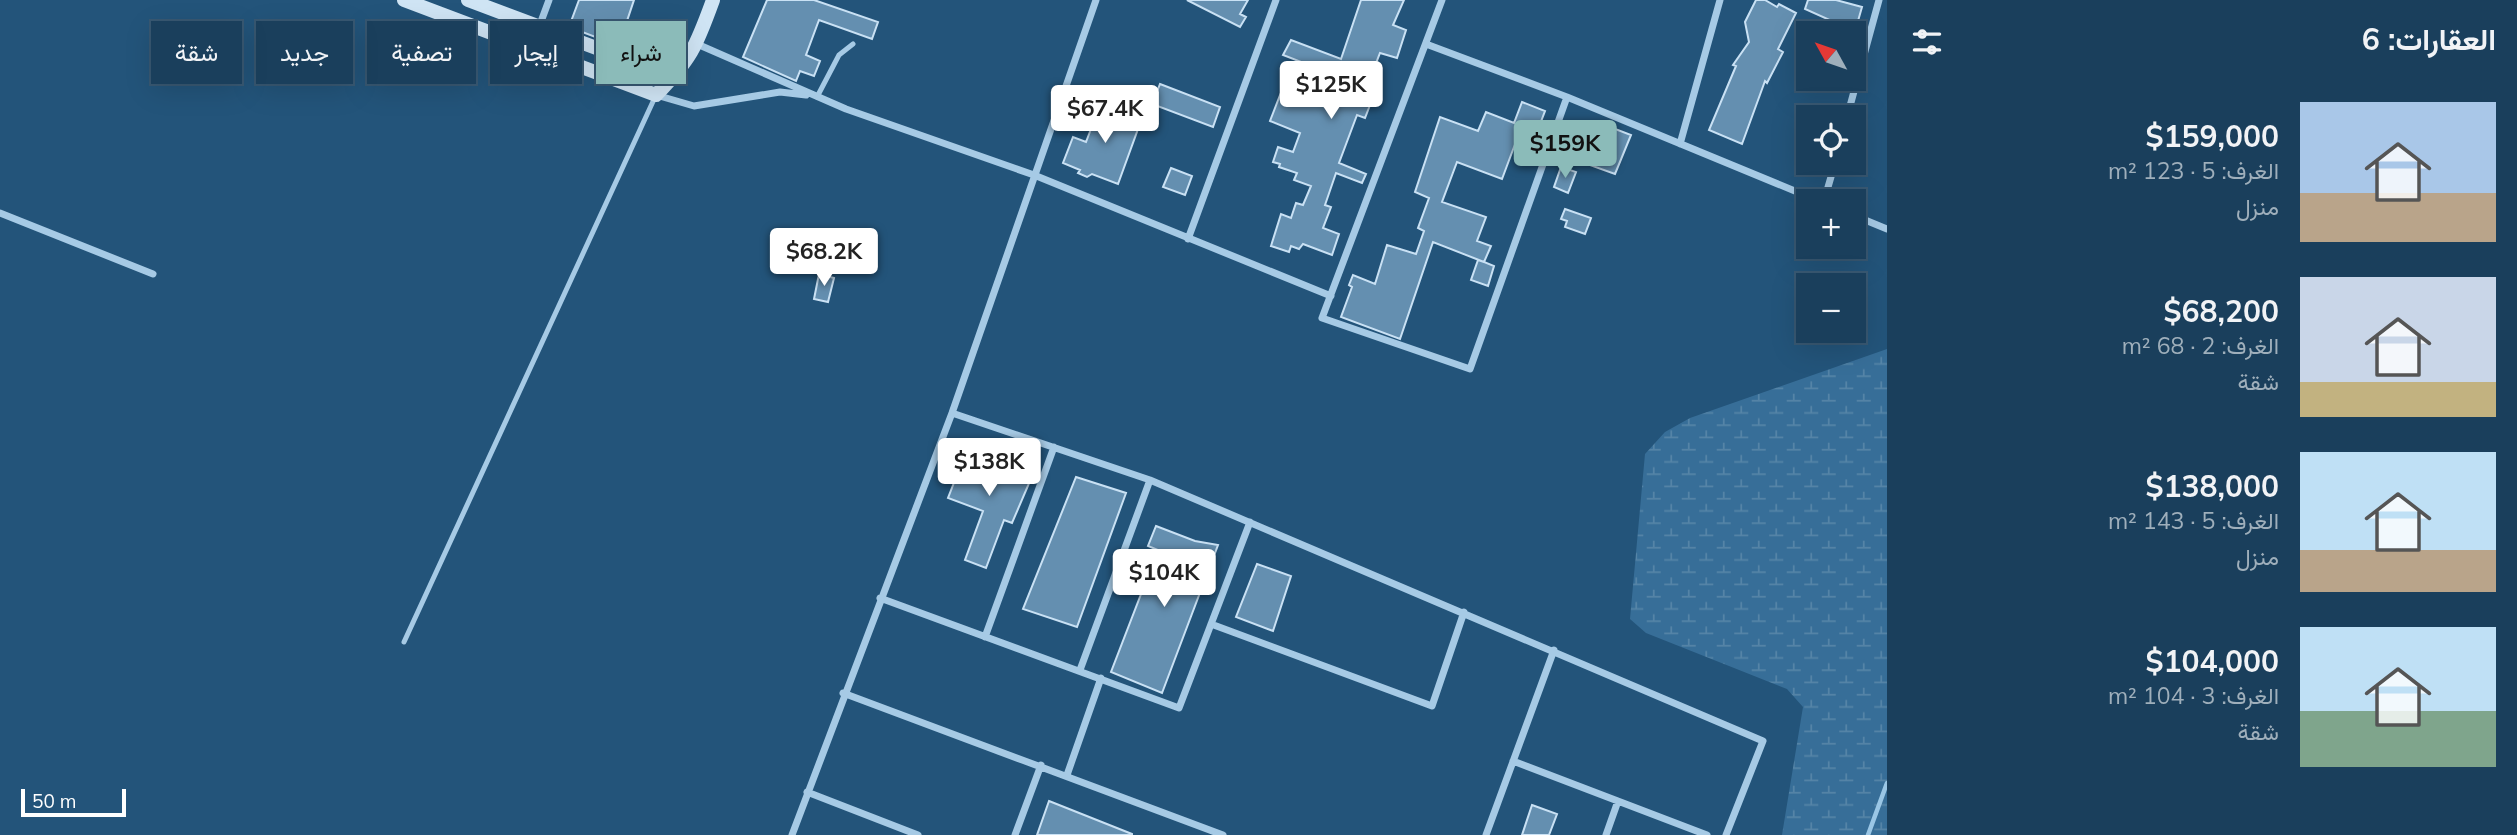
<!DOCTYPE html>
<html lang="ar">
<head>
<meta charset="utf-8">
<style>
  body { margin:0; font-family:Mulish,Vazirmatn,sans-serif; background:#234662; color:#f1f3f6; direction:rtl; height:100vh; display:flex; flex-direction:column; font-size:26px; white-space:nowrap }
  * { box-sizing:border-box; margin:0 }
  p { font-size:23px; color:#9fafbb }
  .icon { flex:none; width:38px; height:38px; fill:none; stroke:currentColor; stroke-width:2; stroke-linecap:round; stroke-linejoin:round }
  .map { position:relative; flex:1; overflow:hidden; direction:ltr }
  .drawer { display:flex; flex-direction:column; background:#1a3f5c; width:630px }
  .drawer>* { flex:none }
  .top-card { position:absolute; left:21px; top:21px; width:665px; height:63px; direction:rtl; display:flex; gap:14px }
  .needle { width:46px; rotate:310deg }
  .buttons { position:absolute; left:1796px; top:21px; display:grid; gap:14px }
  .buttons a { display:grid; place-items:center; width:70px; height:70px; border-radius:0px; background:#1a3f5c; box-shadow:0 7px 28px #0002,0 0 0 2px #385872; font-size:35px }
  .scale { position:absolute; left:21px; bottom:18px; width:105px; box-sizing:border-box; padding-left:7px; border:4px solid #fff; border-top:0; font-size:19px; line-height:24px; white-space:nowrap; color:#fff; -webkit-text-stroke:5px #23547a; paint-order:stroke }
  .price { position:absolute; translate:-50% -60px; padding:0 16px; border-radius:7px; background:#fff; color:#222; font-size:23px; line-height:46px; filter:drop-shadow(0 2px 4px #0008) }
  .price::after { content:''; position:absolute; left:50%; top:42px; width:21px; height:16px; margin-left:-10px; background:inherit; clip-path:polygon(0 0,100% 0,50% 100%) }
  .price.on { background:#8bbbb9; color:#111 }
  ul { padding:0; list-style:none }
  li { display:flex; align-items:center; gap:21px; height:175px; padding:0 21px }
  li span { display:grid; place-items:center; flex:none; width:196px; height:140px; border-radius:0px; color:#555 }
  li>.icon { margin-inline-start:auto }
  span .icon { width:84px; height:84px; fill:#fffc; stroke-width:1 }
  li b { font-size:30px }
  h2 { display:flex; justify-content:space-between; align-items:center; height:84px; padding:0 21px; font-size:30px }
  .pill { padding:0 24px; border-radius:0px; background:#1a3f5c; box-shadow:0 7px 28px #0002,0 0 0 2px #385872; font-size:24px; line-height:63px }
  .pill.on { background:#8bbbb9; color:#111 }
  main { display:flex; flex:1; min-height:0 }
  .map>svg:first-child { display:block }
</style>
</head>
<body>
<main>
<section class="drawer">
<h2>العقارات: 6<svg class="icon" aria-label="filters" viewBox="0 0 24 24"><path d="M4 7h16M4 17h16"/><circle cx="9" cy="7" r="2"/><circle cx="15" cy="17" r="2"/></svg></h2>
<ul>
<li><span style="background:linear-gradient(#a9c7e8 65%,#b9a48a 0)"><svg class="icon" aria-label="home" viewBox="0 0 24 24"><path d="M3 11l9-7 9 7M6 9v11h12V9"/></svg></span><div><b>$159,000</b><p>الغرف: 5 · 123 m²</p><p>منزل</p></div></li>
<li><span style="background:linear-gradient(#c9d6e8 75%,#c2b280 0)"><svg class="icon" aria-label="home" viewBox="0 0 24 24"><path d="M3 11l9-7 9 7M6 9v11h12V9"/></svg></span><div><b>$68,200</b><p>الغرف: 2 · 68 m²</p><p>شقة</p></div></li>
<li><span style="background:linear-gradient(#bfe0f5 70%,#b9a48a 0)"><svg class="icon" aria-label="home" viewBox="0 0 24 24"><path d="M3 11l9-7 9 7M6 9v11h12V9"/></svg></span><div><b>$138,000</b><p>الغرف: 5 · 143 m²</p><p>منزل</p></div></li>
<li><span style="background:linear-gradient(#bfe0f5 60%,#7fa58c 0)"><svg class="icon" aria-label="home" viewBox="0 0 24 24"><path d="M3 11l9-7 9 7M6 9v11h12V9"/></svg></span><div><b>$104,000</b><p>الغرف: 3 · 104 m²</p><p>شقة</p></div></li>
</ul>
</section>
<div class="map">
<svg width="1887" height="835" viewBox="0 0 1887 835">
  <defs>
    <pattern id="wetland-marsh" width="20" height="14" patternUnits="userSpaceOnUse" patternTransform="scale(1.75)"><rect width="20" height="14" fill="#376e98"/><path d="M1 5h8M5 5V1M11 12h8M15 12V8" fill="none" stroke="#5584a7"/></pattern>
  </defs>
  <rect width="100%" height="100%" fill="#23547a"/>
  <path fill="url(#wetland-marsh)" d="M1887,349V835H1782L1803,707L1787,689L1646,633L1630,619L1645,454L1665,432L1690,418Z"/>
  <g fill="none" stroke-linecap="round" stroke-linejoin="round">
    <path stroke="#9ac6e5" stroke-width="4.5" d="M1868,835L1887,783"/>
  </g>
  <path fill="#648fb0" stroke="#c9e1f4" stroke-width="2" d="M579,0H634L627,21L662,33L653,59L569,27Z
    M767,0H814L878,22L872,39L819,20L806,55L820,61L814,76L800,71L796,81L743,57Z
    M1187,0H1248L1240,14L1246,17L1240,27Z
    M1361,0H1404L1393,25L1406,30L1397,58L1380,53L1366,89L1375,92L1365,118L1357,115L1339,163L1366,174L1362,183L1336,173L1325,205L1331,207L1323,228L1339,234L1332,255L1303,244L1299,249L1291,246L1289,252L1271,246L1281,214L1291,218L1296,203L1303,205L1311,186L1294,180L1297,173L1279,167L1280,164L1273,162L1278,147L1293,152L1300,133L1270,121L1282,90L1325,107L1335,75L1283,55L1291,40L1341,59Z
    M1756,0H1765L1777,7L1779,4L1796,13L1778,49L1783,52L1767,83L1765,81L1742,144L1709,130L1736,66L1733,65L1749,42L1745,22Z
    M1808,0H1836L1862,7L1856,28L1845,25L1841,33H1828L1832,21L1805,9Z
    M1160,84L1220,107L1213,127L1152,104Z
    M1522,102L1545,111L1532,145L1517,139L1502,179L1457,162L1442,202L1486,217L1477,241L1491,246L1484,262L1494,266L1488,286L1471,280L1478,260L1484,262L1433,242L1400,339L1341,317L1352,287L1349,285L1353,275L1375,284L1387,245L1416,254L1424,231L1418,228L1429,198L1415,192L1440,117L1478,131L1486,112L1514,123Z
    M1101,103L1142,118L1118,184L1092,174L1087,177L1078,173L1080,170L1063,163L1073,137L1086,142Z
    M1597,122L1631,135L1615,174L1573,159L1586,128Z
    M1561,167L1576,172L1568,193L1554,187Z
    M1171,168L1192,176L1185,195L1163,187Z
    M1565,209L1591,218L1585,234L1565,227L1567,221L1561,219Z
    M819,274L834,278L828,302L814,299Z
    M968,447L1033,474L1012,523L1004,520L986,568L965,560L983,511L948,498Z
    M1076,477L1126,493L1077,627L1023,609Z
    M1156,526L1195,541L1218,545L1162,693L1111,672L1158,550L1148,546Z
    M1257,564L1291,576L1273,631L1236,617Z
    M1049,801L1132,834V835H1037Z
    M1532,805L1557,814L1549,835H1522Z"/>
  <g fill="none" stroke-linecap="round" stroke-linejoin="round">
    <path stroke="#a6cae5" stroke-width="5" d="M817,97L839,55L853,44
      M404,642L656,95"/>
    <path stroke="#a6cae5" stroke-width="7" d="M1442,0L1322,318L1470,369L1567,97
      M539,27L549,0
      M697,44L846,109L1034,175L1331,296
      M1426,44L1567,97L1819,201
      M656,95L694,106L780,92L806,95
      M1847,117L1879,0
      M1680,144L1720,0
      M1824,201L1835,163
      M0,213L153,274
      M1853,215L1887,229
      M1188,239L1276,0
      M952,413L1150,480L1763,741L1726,835
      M880,598L1179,708L1250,522
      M1211,624L1432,706L1464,612
      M985,637L1054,447
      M1080,670L1150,480
      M843,693L1223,835
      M1513,761L1707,835
      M1067,775L1101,678
      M807,792L918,835
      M792,835L952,413L1096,0
      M1015,835L1041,765
      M1486,835L1554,650
      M1606,835L1618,801"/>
    <path stroke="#cfe4f4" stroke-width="14" d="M404,0L656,95C691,59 696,47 713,0
      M468,0L674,77"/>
  </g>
</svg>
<div class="buttons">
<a><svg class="needle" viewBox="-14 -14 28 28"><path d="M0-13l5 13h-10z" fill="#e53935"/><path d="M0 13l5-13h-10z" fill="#9fafbb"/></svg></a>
<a><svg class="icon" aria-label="locate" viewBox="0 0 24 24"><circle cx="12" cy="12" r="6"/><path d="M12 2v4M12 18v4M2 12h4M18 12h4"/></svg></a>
<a>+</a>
<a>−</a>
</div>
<div class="scale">50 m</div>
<b class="price" style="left:1331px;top:121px">$125K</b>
<b class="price" style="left:1105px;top:145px">$67.4K</b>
<b class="price on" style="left:1565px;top:180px">$159K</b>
<b class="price" style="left:824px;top:288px">$68.2K</b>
<b class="price" style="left:989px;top:498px">$138K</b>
<b class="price" style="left:1164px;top:609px">$104K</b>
<div class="top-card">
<a class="pill on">شراء</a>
<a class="pill">إيجار</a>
<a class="pill">تصفية</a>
<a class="pill">جديد</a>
<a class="pill">شقة</a>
</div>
</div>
</main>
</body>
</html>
